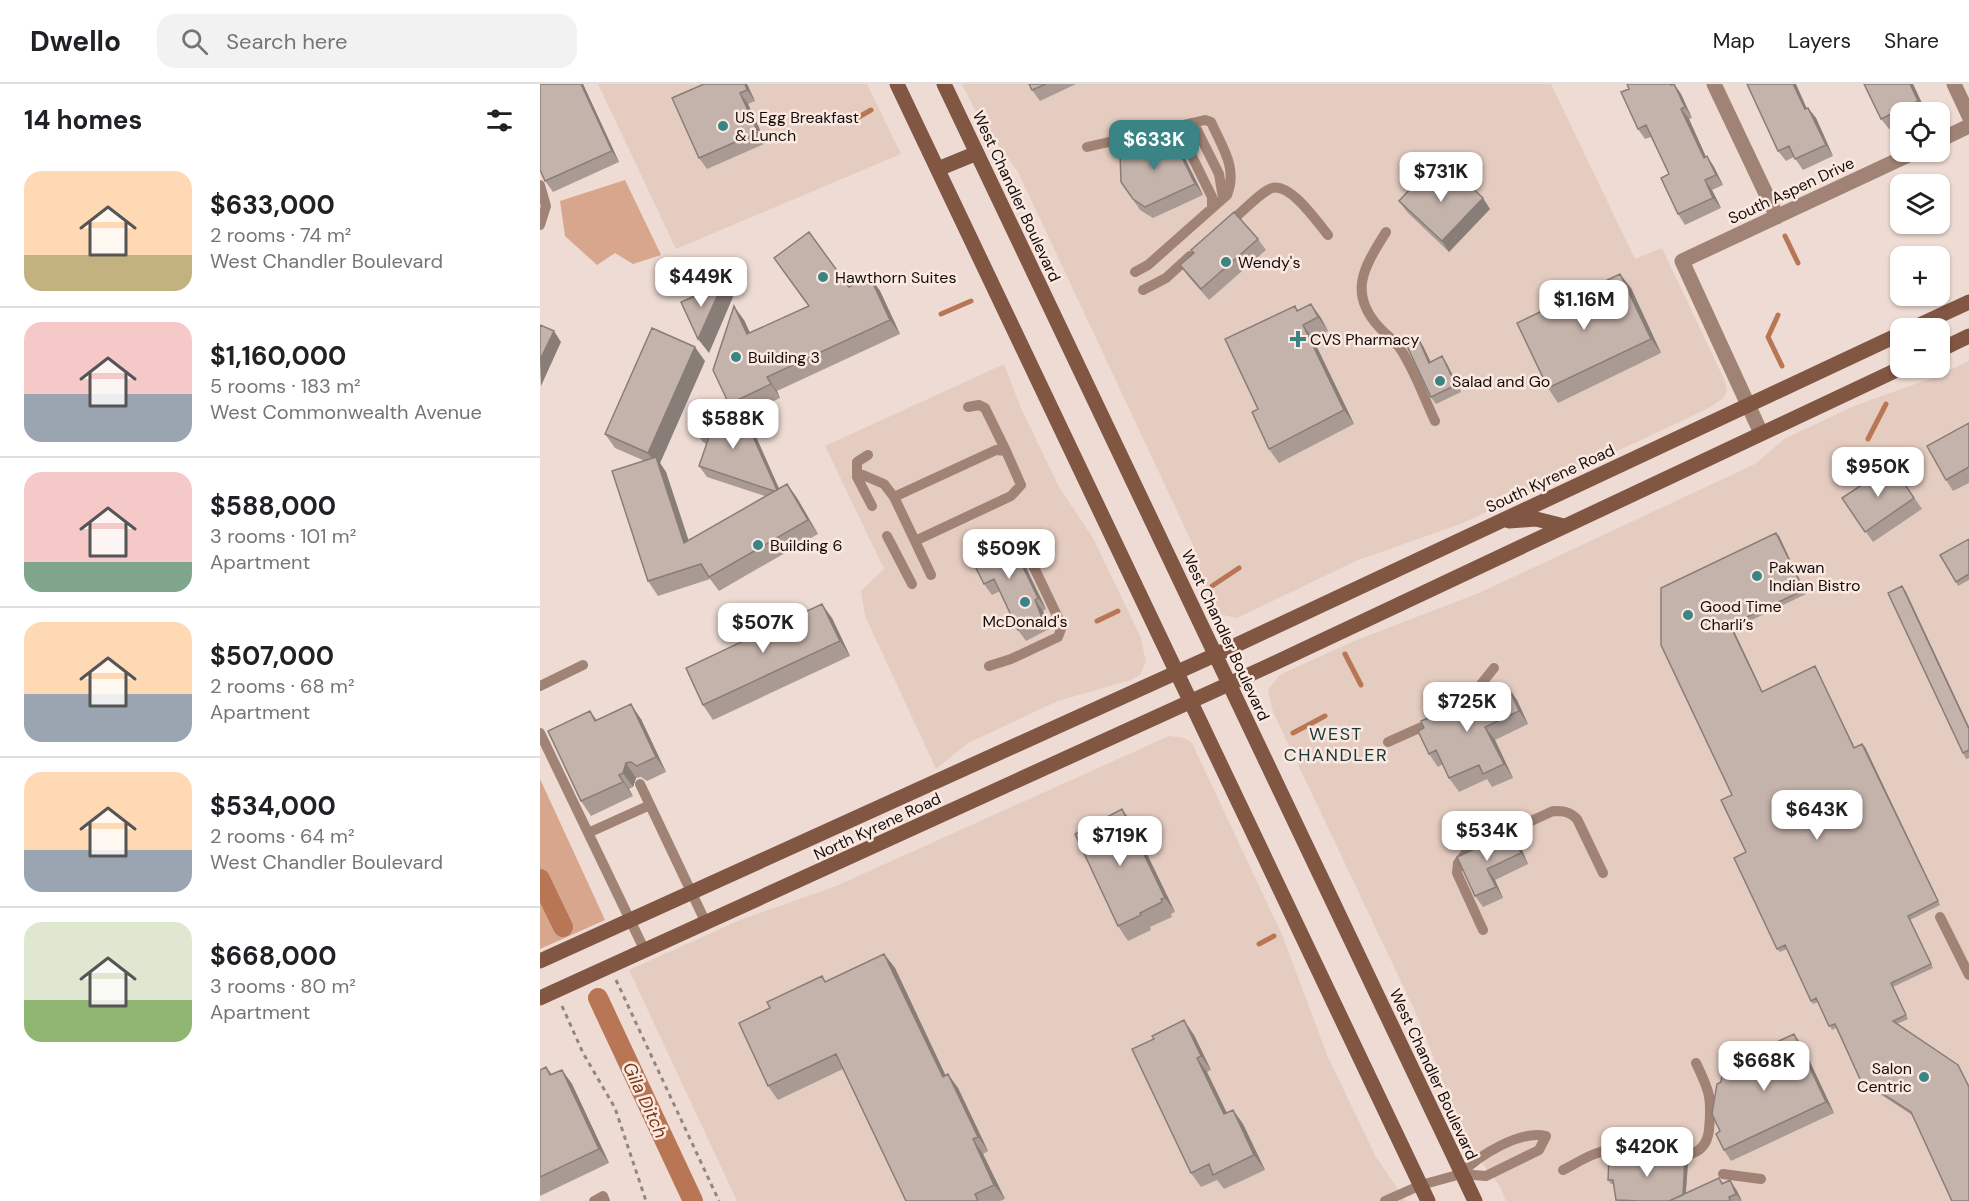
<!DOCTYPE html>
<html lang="en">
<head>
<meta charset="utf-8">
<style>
  body { margin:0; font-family:"DM Sans",sans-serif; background:#f2f2f2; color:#202124; height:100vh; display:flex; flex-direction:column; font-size:22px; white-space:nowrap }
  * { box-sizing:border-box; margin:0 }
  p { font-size:20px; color:#757577 }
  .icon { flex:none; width:33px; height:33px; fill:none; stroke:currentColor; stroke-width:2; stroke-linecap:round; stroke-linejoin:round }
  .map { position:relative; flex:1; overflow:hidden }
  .sheet { display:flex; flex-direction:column; background:#fff; width:540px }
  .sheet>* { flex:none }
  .tools { position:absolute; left:1350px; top:18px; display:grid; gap:12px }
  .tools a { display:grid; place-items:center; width:60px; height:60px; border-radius:12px; background:#fff; box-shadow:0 2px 4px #0004; font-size:30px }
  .price { position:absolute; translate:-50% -51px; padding:0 14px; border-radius:12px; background:#fff; color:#222; font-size:20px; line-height:39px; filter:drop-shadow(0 2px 3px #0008) }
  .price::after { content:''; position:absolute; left:50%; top:36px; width:18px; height:14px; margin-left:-9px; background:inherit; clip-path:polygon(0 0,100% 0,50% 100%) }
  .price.on { background:#3b8485; color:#fff }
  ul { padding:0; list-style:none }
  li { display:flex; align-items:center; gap:18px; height:150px; padding:0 24px }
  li+li { border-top:2px solid #e0e0e0 }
  li span { display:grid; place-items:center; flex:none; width:168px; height:120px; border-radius:18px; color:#555 }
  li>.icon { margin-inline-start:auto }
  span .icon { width:72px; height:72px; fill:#fffc; stroke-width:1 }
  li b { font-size:26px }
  h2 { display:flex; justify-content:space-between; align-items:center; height:72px; padding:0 24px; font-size:26px }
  header { display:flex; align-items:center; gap:36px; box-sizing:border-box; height:84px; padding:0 30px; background:#fff; border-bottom:2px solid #e0e0e0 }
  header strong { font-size:28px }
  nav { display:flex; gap:33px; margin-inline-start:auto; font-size:21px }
  .search { width:420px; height:54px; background:#f2f2f2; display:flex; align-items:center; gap:15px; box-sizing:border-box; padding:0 21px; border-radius:18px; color:#757577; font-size:22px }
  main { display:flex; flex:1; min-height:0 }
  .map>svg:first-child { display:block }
</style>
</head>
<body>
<header>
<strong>Dwello</strong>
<div class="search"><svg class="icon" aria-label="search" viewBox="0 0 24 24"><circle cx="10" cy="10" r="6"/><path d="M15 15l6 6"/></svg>Search here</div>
<nav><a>Map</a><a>Layers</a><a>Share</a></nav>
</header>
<main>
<section class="sheet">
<h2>14 homes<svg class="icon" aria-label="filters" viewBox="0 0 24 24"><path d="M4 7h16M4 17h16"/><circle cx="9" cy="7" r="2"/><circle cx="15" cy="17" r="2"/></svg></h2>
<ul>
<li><span style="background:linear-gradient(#ffd9b3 70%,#c2b280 0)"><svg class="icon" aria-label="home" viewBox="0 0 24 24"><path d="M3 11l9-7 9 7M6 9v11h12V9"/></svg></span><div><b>$633,000</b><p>2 rooms · 74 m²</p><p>West Chandler Boulevard</p></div></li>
<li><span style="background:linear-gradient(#f6c9c9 60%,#9aa5b1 0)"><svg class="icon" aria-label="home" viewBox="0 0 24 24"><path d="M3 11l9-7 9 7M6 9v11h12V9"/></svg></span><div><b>$1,160,000</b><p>5 rooms · 183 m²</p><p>West Commonwealth Avenue</p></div></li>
<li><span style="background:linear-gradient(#f6c9c9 75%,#7fa58c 0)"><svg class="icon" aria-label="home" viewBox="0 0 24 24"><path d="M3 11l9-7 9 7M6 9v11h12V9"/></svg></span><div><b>$588,000</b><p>3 rooms · 101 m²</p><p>Apartment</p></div></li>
<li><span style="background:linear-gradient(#ffd9b3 60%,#9aa5b1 0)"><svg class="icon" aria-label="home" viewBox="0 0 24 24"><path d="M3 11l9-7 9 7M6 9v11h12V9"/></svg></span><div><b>$507,000</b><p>2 rooms · 68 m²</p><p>Apartment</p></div></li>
<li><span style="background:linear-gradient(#ffd9b3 65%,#9aa5b1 0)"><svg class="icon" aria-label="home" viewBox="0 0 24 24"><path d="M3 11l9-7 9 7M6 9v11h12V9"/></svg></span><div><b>$534,000</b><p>2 rooms · 64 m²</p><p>West Chandler Boulevard</p></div></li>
<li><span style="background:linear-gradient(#dfe7d0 65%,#8fb573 0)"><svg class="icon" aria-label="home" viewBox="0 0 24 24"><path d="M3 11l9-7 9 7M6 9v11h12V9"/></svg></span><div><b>$668,000</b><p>3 rooms · 80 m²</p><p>Apartment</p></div></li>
</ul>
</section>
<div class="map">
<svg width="1429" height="1117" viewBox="0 0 1429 1117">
  <rect width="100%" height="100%" fill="#eedcd4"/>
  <path fill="#e5ccc1" d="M58,0H327L361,70L136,165Z
    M422,0H1011L1095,175L1122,164L1185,297L1187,306L1184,314L1165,326L923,439L816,477L697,534L679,530L670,520L653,461L478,88L441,38Z
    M1429,277V1117H966L959,1101L928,1061L875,927L733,628L728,606L739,592L746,588L814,557L939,509L1215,380L1244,355L1314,322L1395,293Z
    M464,280L481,324L519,403L553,454L601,554L606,578L600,591L591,596L518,617L428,659L396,685L325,532L321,507L344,485L285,362Z
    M629,652L644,654L652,659L743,853L788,973L836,1073L866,1117H197L89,886L200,836L296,802Z"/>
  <path fill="#d8a58d" d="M85,96L121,171L93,180L75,169L57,181L25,152L20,117Z
    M0,695L65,836L0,865Z"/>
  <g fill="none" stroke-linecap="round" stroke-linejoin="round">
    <path stroke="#b87655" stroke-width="5" d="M317,34L331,26
      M1245,152L1258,179
      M401,230L431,217
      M1238,231L1228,253L1242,282
      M1328,355L1346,320
      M672,502L699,484
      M557,537L578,527
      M805,570L821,601
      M753,649L785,632
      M719,860L734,852"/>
    <path stroke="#b87655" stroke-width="20" d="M0,795L23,843
      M58,914L153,1117"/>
    <path stroke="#938680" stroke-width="3" stroke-dasharray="4.5 4.5" stroke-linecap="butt" d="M76,896L179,1117
      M22,922L43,969L75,1024L106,1117"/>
    <path stroke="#a18375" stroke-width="10" d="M651,39L656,44L679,90L683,114
      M637,42L672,113V124
      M547,63L665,36L671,38C682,63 698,84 687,111L608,181L595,188
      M0,101L6,122L0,141
      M687,141C698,132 720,108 732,104C751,99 777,138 788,151
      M846,148C825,182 807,208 839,243C846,251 856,257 861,266C875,287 884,314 895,337
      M603,206L626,194L650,172
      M428,323L439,321L445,324L466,367
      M317,393V378L328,371
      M354,413L375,457
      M332,422L317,393L323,391L344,400L354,413L456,366L466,367L481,401L471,412L375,457L391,491
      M347,452L372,500
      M449,582L471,575L518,553L522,542L478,450
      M0,602L43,581
      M922,624L954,584
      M0,649L105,867
      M848,658L895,637
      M100,700L166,839
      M48,749L110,721
      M1400,833L1429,891
      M943,846L917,789L918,779L928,766L1013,727C1023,727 1029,727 1037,735L1063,789
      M1023,1086C1037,1079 1053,1068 1070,1066C1101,1062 1164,1092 1169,1046C1172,1014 1170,1008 1156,979
      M1183,1090L1221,1095
      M54,1117L63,1112L65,1117
      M845,1117L881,1101L921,1090L946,1092L999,1066L1006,1052C980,1046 939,1071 921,1090"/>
    <path stroke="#a18375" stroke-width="15" d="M1174,0L1237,133
      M1414,0L1429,32
      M1400,56L1429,42
      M1221,349L1142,177L1375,68"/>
    <path stroke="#815642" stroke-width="15" d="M357,0L888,1117
      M404,0L935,1117
      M398,85L437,69
      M1373,244L1429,218
      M1400,266L1429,252
      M969,437L996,435L1024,442
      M0,877L675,571L1360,250
      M0,914L724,584L1361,284"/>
  </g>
  <path fill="#a99a93" d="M43,0L79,78L13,108L5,97Z
    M164,0H207L215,17L208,20L226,59L167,85L159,74Z
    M489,0H536L500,17L492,6Z
    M1134,0L1141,10L1152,34L1149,35L1166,73L1167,72L1174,83L1183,101L1172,106L1181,124L1145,141L1138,130L1129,90L1111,53L1105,55L1098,45L1089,5Z
    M1324,0H1373L1386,28H1360V40L1349,45L1341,35Z
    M1267,24H1268L1276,34L1293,72L1263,86L1254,73L1246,77L1238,67Z
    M629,47L637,58L663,111L613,134L600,126L581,98Z
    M900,104L950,125L909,168L867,128L859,117Z
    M718,155L726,166L669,216L648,192L640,181L653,169L651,166Z
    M330,193L340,207L360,250L237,307L240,314L199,334L189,320L204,236L210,249Z
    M1091,204L1121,269L1018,319L1008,304Z
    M771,220L781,234L788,247L773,255L814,340L739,379L729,365L718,325L755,222L758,227Z
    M878,254L883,262L891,278L902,272L907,280L921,308L896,320L891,313Z
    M165,277L120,379L126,388L149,457L225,412L167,393L159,382L166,360L163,358L155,347L214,348L239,404L247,400L257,414L278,450L179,507L170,495L118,512L108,497L105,377L75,364L65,350Z
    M1429,339V399L1413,407L1406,396Z
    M1352,381L1382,425L1333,458L1302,414Z
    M468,452L476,463L506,525L503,527L509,545L486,557L478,546L460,507L452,511L444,500Z
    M1239,452L1266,510L1193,545L1222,607L1277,586L1315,664L1322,660L1325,663L1400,821L1370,836L1393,884L1353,903L1368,935L1357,940L1418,981L1429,1002V1117L1372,1031L1323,999L1296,944L1292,946L1278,918L1273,920L1271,917L1247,865L1240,868L1237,865L1206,768L1192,711L1121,561Z
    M1429,455V496L1418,502L1416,498Z
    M1362,502L1366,508L1429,643V674L1426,675L1423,669Z
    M292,534L310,572L173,636L163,621Z
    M904,615L908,622L900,625L930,615L933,619L977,616L988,640L955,656L973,694L952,703L947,695L919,708L909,694L903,680L898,683L889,670L884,644L891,633L892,628L889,622Z
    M50,627L57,636L101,635L126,688L107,697L101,693L96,694L93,703L89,705L93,712L51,732L41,717Z
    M592,739L635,828L631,830L632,833L610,843L611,846L588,857L578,842Z
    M979,759L988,780L955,796L963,814L943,823L935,812L917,773Z
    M344,870L355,884L405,991L418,1004L448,1067L443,1070L465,1115L460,1117H366L303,985L238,1016L228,1002L286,898Z
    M654,951L671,986L667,988L687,1029L693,1026L703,1040L725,1086L684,1105L677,1096L661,1103L651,1089Z
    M1262,961L1294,1029L1191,1077L1184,1066Z
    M6,983L12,990L22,986L32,1000L69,1079L0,1112V986Z
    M1148,1078L1146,1109L1179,1094L1183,1099L1190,1096L1197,1107L1202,1117H1077L1074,1100H1071L1068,1096Z"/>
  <path fill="#897d78" d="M41,0H43L79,78L72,67Z
    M205,0H207L215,17L207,6Z
    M1134,0L1141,10L1152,34L1145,23Z
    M1253,0H1256L1272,36L1265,25Z
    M1370,0H1373L1386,28L1378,17Z
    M200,9L208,20L226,59L218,48Z
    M1268,24L1276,34L1293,72L1286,61Z
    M1141,25L1149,35L1171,84L1164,74Z
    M629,47L637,58L663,111L655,100Z
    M1167,72L1174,83L1183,101L1176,91Z
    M1165,96L1172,106L1181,124L1173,114Z
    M943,114L950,125L909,168L902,157Z
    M1080,190L1091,204L1121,269L1111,255Z
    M330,193L340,207L360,250L350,236Z
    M183,199L193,213L169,269L158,255Z
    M771,220L781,234L788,247L778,233Z
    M194,222L204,236L217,264L207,250Z
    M763,241L773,255L814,340L804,326Z
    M14,247L21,258L1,302L0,276Z
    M878,254L883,262L894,286L889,279Z
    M155,263L165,277L120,379L126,388L154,474L144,459L118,383L108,369Z
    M902,272L907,280L921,308L916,301Z
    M227,293L237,307L240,314L231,300Z
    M206,337L214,348L245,419L238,408Z
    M247,400L257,414L278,450L268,436Z
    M1236,449L1239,452L1266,510L1264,506Z
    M468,452L476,463L506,525L498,514Z
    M1362,502L1366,508L1429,643V645Z
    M495,516L503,527L509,545L502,534Z
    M282,520L292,534L310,572L300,557Z
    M1190,541L1193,545L1224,611L1222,608Z
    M968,603L977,616L988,640L979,627Z
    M91,620L101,635L126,688L116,673Z
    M945,643L955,656L973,694L964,680Z
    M1322,660L1325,663L1400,821L1398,817Z
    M86,679L96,694L93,703L83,689Z
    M79,691L89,705L93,712L83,698Z
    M582,725L592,739L635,828L625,814Z
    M971,748L979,759L988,780L981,769Z
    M947,785L955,796L963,814L956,803Z
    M344,870L355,884L413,1007L403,993Z
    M644,936L654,951L671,986L661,972Z
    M1254,950L1262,961L1294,1029L1286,1018Z
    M657,974L667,988L694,1044L684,1030Z
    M22,986L32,1000L69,1079L59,1065Z
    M408,990L418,1004L448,1067L438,1053Z
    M693,1026L703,1040L725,1086L714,1071Z
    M433,1055L443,1070L465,1115L454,1101Z
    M1145,1074L1148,1078L1145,1117H1143Z
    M1190,1096L1197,1107L1202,1117L1196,1110Z"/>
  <path fill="#c4b3ab" stroke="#897d78" stroke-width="1.5" d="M0,0H41L72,67L5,97L0,86Z
    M164,0H205L207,6L200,9L218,48L159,74L132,14Z
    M489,0H506L492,6Z
    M1087,0H1131V1L1134,0L1145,23L1141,25L1164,74L1167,72L1176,91L1165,96L1173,114L1138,130L1121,94L1129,90L1106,41L1098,45L1081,8L1089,5Z
    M1207,0H1253L1265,25L1268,24L1286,61L1255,75L1249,62L1238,67Z
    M1324,0H1370L1378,17L1341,35Z
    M629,47L655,100L605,123L593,115L581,98L580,70Z
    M915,88L943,114L902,157L859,117L885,89L900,104Z
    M694,128L718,155L661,205L640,181L654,169L651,166Z
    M269,148L309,203L330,193L350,236L227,293L231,300L189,320L173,286L194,222L207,250L269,222L234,174Z
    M1080,190L1111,255L1008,304L977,239Z
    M183,199L158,255L141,218Z
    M771,220L778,233L763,241L804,326L729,365L712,328L718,325L685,255L755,222L757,227Z
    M0,241L14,247L0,276Z
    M112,244L155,263L108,369L65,350Z
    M878,254L889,279L902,272L916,301L891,313L866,260Z
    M163,324L206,337L237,406L234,407L159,382L169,353L155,347Z
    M1429,339V383L1406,396L1387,362Z
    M116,373L144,459L247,400L268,436L169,493L161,480L108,497L72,387Z
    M1352,381L1374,414L1325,448L1302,414Z
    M1236,449L1264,506L1190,541L1222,608L1275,582L1314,664L1322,660L1398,817L1368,832L1391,880L1351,899L1366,931L1353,937L1418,981L1429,1003V1117H1412L1371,1028L1320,995L1295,940L1289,942L1276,914L1271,917L1245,861L1237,865L1194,774L1206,768L1181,716L1192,711L1121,561V504Z
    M468,452L498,514L495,516L502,534L478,546L454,495L444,500L429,470Z
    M1429,455V490L1416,498L1400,471Z
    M1362,502L1429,645V666L1423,669L1348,509Z
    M282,520L300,557L163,621L146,584Z
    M968,603L979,627L945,643L964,680L943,690L939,681L909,694L896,666L889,670L878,647L884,644L881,637L891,633L890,629L930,615L933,620Z
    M904,615L906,618L890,625L889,622Z
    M91,620L116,673L97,682L91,678L86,679L83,689L79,691L83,698L41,717L8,647L50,627L55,637Z
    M582,725L625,814L621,815L622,818L600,829L601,831L578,842L535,750Z
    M971,748L981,769L947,785L956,803L935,812L917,773Z
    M344,870L403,993L408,990L438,1053L433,1055L454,1101L435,1110L438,1117H366L296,970L228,1002L199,939L230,924L227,918L282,892L285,898Z
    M644,936L661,972L657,974L684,1030L693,1026L714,1071L673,1091L669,1080L651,1089L592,965L614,955L612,952Z
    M1254,950L1286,1018L1184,1066L1176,1050L1180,1047L1172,1030L1177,1000L1181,998L1183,983Z
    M6,983L10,991L22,986L59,1065L0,1093V986Z
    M1075,1070L1126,1076L1145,1074L1143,1111L1129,1117H1100L1076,1116L1073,1096H1068L1069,1075H1075Z
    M1179,1094L1182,1100L1190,1096L1196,1110L1189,1113L1190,1117H1129Z"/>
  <g fill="#3b8485" stroke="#fbe9e1" stroke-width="2">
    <circle cx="183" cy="42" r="6"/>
    <circle cx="686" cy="178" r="6"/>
    <circle cx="283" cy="193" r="6"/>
    <path d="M755 246h6v6h6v6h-6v6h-6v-6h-6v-6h6z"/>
    <circle cx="196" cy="273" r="6"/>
    <circle cx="900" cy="297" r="6"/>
    <circle cx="218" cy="461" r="6"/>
    <circle cx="1217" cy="492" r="6"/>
    <circle cx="485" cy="518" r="6"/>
    <circle cx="1148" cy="531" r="6"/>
    <circle cx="1384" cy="993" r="6"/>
  </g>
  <g text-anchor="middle" stroke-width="5" stroke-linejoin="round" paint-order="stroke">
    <g font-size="16" fill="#130d0b" stroke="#fbe9e1" text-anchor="start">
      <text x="195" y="39">US Egg Breakfast<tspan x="195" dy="18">&amp; Lunch</tspan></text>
      <text x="698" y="184">Wendy's</text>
      <text x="295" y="199">Hawthorn Suites</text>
      <text x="770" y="261">CVS Pharmacy</text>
      <text x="208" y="279">Building 3</text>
      <text x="912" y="303">Salad and Go</text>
      <text x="230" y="467">Building 6</text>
      <text x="1229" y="489">Pakwan<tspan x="1229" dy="18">Indian Bistro</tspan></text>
      <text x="1160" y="528">Good Time<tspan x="1160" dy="18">Charli’s</tspan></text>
      <text x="485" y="543" text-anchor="middle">McDonald's</text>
      <text x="1372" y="990" text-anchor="end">Salon<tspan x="1372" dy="18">Centric</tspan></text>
    </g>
    <g font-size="16" fill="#130d0b" stroke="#fbe9e1">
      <text transform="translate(1251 106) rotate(-25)" y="6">South Aspen Drive</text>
      <text transform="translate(477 112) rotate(65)" y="6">West Chandler Boulevard</text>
      <text transform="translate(1010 394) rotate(-25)" y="6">South Kyrene Road</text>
      <text transform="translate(686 551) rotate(65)" y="6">West Chandler Boulevard</text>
      <text transform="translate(337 742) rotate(-25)" y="6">North Kyrene Road</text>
      <text transform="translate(894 990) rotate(65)" y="6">West Chandler Boulevard</text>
    </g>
    <g font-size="18" letter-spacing="1.5" fill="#163939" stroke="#fbe9e1">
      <text x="796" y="656">WEST<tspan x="796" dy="21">CHANDLER</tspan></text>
    </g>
    <g font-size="18" font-style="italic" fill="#773814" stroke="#fbe9e1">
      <text transform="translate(105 1016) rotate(65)" y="6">Gila Ditch</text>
    </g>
  </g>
</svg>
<div class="tools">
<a><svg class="icon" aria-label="locate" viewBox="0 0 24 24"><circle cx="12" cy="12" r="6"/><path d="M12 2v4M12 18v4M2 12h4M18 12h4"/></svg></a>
<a><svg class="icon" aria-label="layers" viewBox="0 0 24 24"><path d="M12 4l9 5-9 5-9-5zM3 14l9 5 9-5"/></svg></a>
<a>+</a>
<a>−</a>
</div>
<b class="price on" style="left:614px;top:87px">$633K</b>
<b class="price" style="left:901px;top:119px">$731K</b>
<b class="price" style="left:161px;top:224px">$449K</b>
<b class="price" style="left:1044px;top:247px">$1.16M</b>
<b class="price" style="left:193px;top:366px">$588K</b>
<b class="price" style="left:1338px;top:414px">$950K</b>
<b class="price" style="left:469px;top:496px">$509K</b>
<b class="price" style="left:223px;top:570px">$507K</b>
<b class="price" style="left:927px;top:649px">$725K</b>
<b class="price" style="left:1277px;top:757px">$643K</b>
<b class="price" style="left:947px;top:778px">$534K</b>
<b class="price" style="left:580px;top:783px">$719K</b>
<b class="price" style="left:1224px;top:1008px">$668K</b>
<b class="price" style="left:1107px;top:1094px">$420K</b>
</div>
</main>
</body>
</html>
